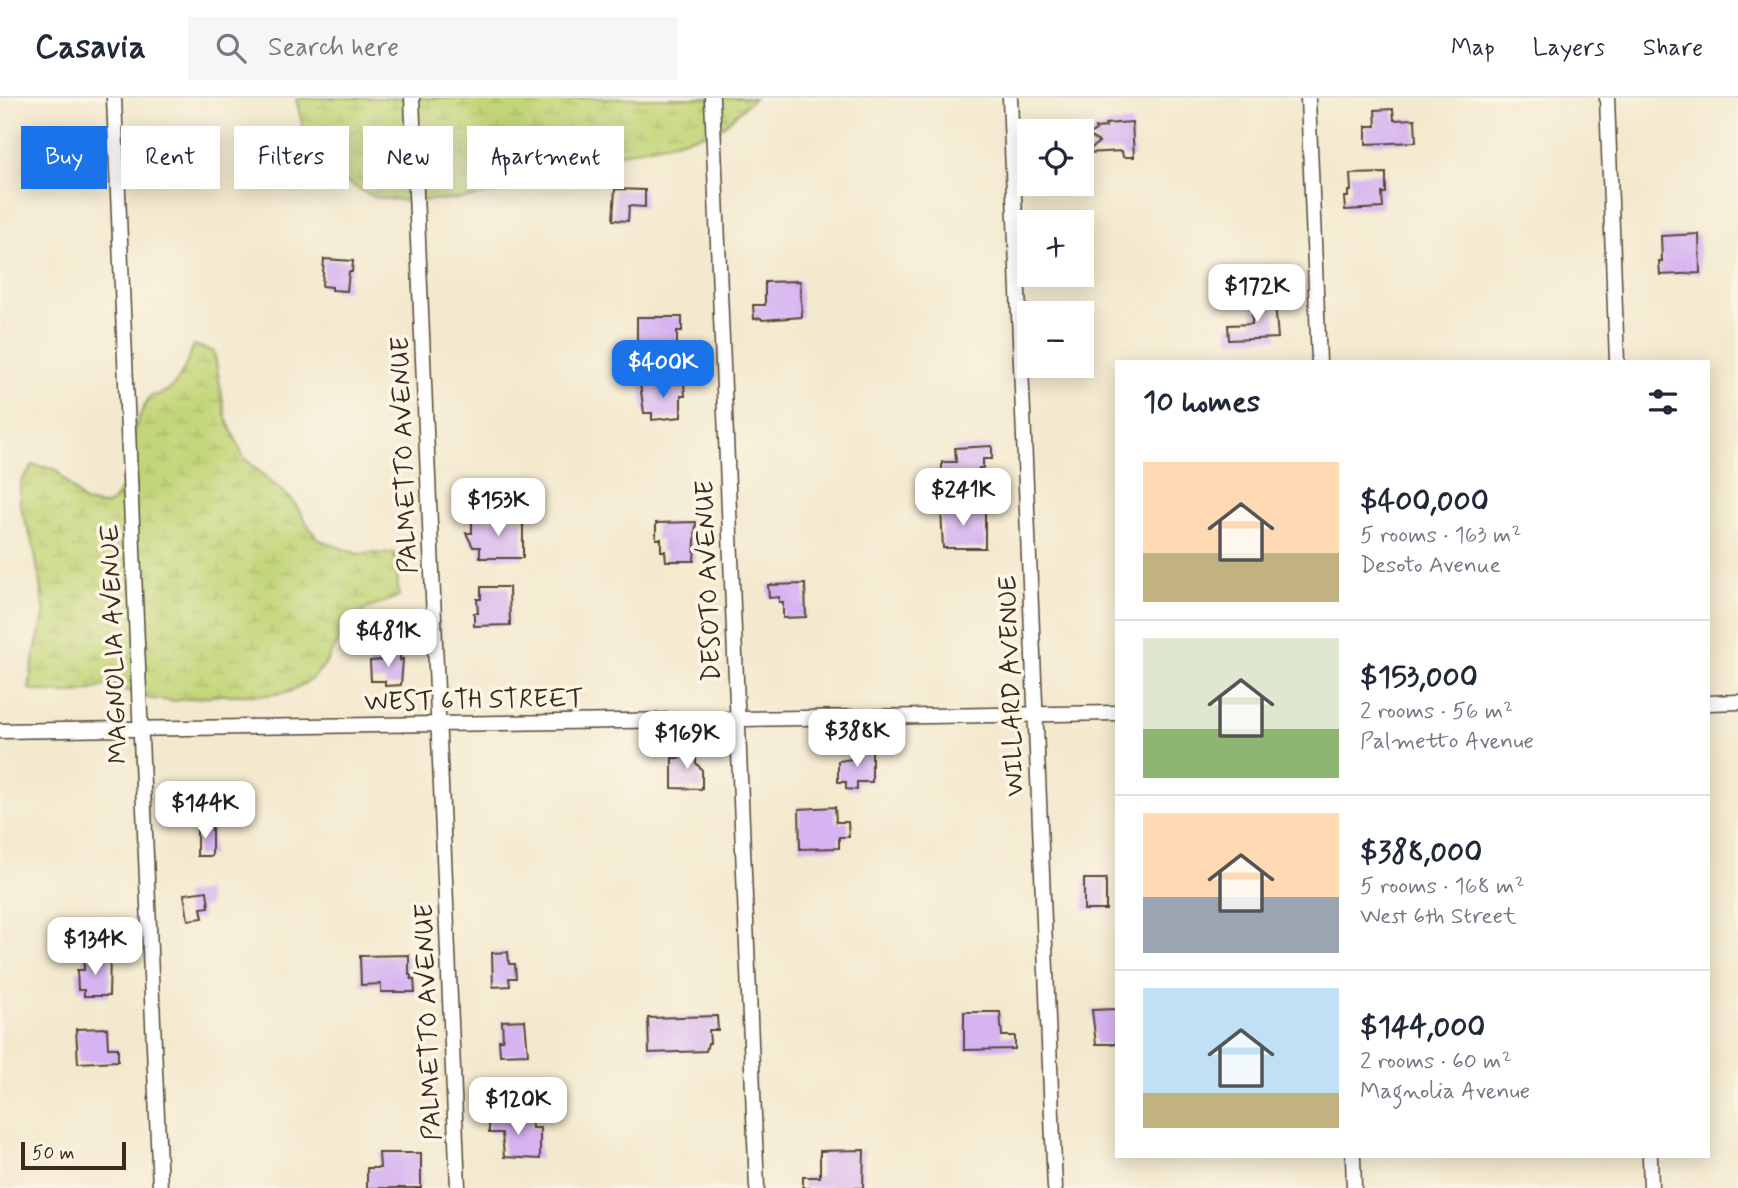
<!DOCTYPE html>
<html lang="en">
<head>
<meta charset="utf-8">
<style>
  body { margin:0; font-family:Mynerve,sans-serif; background:#f6f6f7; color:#1f2937; height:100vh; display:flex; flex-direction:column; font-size:26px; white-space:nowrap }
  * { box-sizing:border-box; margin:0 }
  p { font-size:23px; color:#747a83 }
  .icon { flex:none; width:38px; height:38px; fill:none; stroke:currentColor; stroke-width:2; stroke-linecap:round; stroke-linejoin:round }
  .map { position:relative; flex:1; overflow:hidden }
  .side { position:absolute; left:1115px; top:262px; width:595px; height:798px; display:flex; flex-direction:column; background:#fff; border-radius:0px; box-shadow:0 4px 18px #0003 }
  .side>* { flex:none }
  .guide { position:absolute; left:21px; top:28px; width:665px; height:63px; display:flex; gap:14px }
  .fabs { position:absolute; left:1017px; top:21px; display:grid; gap:14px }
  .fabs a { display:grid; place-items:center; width:77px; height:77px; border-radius:0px; background:#fff; box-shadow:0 4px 18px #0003; font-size:35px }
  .scale { position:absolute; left:21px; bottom:18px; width:105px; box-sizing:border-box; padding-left:7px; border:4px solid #3b2a1e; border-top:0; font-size:19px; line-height:24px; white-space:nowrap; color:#3b2a1e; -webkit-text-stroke:5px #fcf5e5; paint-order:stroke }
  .price { position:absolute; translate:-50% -60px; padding:0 16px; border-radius:14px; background:#fff; color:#222; font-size:23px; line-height:46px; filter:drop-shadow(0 2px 4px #0008) }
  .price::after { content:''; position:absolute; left:50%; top:42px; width:21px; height:16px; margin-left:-10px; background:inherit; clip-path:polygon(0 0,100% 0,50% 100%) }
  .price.on { background:#1a73e8; color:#fff }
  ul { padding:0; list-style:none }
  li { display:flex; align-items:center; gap:21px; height:175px; padding:0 28px }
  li+li { border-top:2px solid #e0e1e3 }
  li span { display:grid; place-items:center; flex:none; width:196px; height:140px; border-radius:0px; color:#555 }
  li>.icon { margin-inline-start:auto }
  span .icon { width:84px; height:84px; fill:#fffc; stroke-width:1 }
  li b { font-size:30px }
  h2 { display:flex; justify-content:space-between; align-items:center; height:84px; padding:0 28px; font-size:30px }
  .tag { padding:0 24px; border-radius:0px; background:#fff; box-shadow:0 4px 18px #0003; font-size:24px; line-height:63px }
  .tag.on { background:#1a73e8; color:#fff }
  header { display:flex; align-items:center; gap:42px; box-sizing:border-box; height:98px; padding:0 35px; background:#fff; border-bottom:2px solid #e0e1e3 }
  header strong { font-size:33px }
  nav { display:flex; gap:38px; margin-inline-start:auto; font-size:24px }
  .search { width:490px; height:63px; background:#f6f6f7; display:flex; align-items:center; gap:18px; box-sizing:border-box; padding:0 24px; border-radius:0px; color:#747a83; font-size:26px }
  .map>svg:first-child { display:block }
</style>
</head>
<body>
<header>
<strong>Casavia</strong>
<div class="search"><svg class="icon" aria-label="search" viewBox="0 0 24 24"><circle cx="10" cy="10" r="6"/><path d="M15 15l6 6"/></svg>Search here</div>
<nav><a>Map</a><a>Layers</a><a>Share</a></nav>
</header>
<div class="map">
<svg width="1738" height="1090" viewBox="0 0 1738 1090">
  <defs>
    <pattern id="wetland-marsh" width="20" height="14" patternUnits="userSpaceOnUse" patternTransform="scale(1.75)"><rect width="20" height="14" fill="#c2d578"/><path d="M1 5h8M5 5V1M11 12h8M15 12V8" fill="none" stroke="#a8b767"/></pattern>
  </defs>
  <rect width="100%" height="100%" fill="#fcf5e5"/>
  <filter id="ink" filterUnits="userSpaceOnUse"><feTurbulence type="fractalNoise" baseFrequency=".0143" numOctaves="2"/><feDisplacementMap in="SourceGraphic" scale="14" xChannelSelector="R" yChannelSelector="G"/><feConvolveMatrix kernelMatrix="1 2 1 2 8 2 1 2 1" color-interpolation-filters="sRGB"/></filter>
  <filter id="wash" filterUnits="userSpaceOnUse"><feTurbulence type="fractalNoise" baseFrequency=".00686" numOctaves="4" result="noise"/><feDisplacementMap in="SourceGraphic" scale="28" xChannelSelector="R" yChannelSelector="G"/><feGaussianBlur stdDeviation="1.57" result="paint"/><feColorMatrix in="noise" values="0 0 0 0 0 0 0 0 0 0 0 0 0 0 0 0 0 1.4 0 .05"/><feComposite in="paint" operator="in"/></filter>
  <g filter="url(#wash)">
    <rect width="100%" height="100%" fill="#f3e9ce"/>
    <path fill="url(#wetland-marsh)" stroke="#7e804b" stroke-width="2" d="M296,0H754L719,32L674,44L613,57L582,70L507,93L463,101L406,103L374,99L344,83L316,59L303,30Z
      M194,247L214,254L226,320L244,360L293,403L317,441L357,456L395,455L399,498L364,512L335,548L324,568L309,583L289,594L267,597H220L173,603L151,601L109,586C83,598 56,596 29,591L34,557L45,515L34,449L20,407V385L33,367L55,371L84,404C92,405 105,410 111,405C129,388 127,359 132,338C136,323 143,311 150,298C178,297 185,268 194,247Z"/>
    <g id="blocks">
      <path fill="#d6b3f1" d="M1393,11L1394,22L1415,21L1416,44L1366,46V28H1376L1375,12Z
        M1132,24L1134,59H1123L1122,53L1086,55L1099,44L1087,37L1096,32L1095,30L1106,29L1105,26Z
        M1386,75V95H1382L1383,110L1345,112L1344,99H1348V93H1351L1350,76Z
        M615,91L645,92V109L629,108L628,123L613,122Z
        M1699,136L1700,175L1660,177L1659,163H1662L1661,138Z
        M324,161L353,163L352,174H349L347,193L332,192V189L322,188Z
        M800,183L802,219L762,222L761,220L754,221L753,207H765V184Z
        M1275,205L1278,240L1229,242L1228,227L1252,226V206Z
        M637,219H682V233H677V255L648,256V249H637Z
        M684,285L685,298H681V319L652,322V315H644L640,286Z
        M992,348V361H983V370H979L980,384L956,385V374L942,375V364H956L955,350Z
        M941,411H985V450H943Z
        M472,422H523V460H480V449H473L466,435H472Z
        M696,424L694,463H666L665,453H661V441H656V425Z
        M805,486L806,519L783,520V504H779V499L769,500L768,487Z
        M481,489H509L510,527L474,528V515H478L477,501H481Z
        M384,554H400V562L403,561L401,587L385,588V583H371L370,563L384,562Z
        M859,649H872V684H857V692L846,691V684H838V663L859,660Z
        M680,652H696V665L702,672V691L672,690V660H680Z
        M835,709L836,724H848L849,739H839V750L800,751L799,711Z
        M197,728H212V758H197Z
        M1084,781H1106V812H1084Z
        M207,793L209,809L201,810L203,820L188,822L184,796Z
        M508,854L509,866H515L516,880H509L510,888L493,889L492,855Z
        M409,857V877H411V881H414L415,894H381V886L361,887L360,858Z
        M110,859L109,898H84V892H78L77,872H84V860Z
        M1116,911V946H1096L1092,912Z
        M964,914H1000L1002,938H1015V951L964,952Z
        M717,918L718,932H709L710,945H708L706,953L649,955L648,920Z
        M525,922L528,956L500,957L499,942H503L502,923Z
        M107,930L108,950H118V963L78,965L76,931Z
        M531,1020L532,1030H540V1061L504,1059L502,1035H489V1021Z
        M864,1052L863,1090H803V1079H820V1053Z
        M379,1055H421V1090H367V1070H380Z"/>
    </g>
  </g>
  <g filter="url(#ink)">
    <use href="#blocks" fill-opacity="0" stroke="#574738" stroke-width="2"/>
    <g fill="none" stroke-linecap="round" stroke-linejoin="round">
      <defs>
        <path id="street" d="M114,0L160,1090
          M412,0L458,1090
          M712,0L757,1090
          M1010,0L1055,1090
          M1308,0L1319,264
          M1607,0L1617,264
          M1708,605L1738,604
          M0,633L1116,615
          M1353,1059L1354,1090
          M1650,1059L1651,1090"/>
      </defs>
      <use href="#street" stroke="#574738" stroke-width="17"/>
      <use href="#street" stroke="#fff" stroke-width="14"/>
    </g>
  </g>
  <g text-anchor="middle" stroke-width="7" stroke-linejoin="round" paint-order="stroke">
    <g font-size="26" fill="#3b2a1e" stroke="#fcf5e5">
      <text transform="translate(403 357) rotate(-92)" y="9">PALMETTO AVENUE</text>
      <text transform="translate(707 483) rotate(-92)" y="9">DESOTO AVENUE</text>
      <text transform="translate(113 546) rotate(-92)" y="9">MAGNOLIA AVENUE</text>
      <text transform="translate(1010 588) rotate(-92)" y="9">WILLARD AVENUE</text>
      <text transform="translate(474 601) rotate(-1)" y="9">WEST 6TH STREET</text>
      <text transform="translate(427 924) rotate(-92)" y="9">PALMETTO AVENUE</text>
    </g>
  </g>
</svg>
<div class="fabs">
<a><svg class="icon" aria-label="locate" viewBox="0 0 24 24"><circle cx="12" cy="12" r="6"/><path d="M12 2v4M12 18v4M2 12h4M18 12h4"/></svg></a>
<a>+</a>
<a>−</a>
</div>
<div class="scale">50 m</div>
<b class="price" style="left:1257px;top:226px">$172K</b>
<b class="price on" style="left:663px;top:302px">$400K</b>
<b class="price" style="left:963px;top:430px">$241K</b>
<b class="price" style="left:498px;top:440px">$153K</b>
<b class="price" style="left:388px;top:571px">$481K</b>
<b class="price" style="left:857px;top:671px">$388K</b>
<b class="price" style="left:687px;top:673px">$169K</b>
<b class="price" style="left:205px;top:743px">$144K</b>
<b class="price" style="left:95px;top:879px">$134K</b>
<b class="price" style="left:518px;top:1039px">$120K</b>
<div class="guide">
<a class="tag on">Buy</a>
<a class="tag">Rent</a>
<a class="tag">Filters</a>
<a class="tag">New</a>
<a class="tag">Apartment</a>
</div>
<section class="side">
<h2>10 homes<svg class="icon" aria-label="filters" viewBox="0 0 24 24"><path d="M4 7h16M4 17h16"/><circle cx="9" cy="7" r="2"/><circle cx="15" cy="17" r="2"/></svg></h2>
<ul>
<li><span style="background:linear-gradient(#ffd9b3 65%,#c2b280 0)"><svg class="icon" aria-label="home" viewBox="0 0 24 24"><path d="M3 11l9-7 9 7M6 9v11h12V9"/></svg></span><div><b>$400,000</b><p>5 rooms · 163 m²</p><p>Desoto Avenue</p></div></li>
<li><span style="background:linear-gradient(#dfe7d0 65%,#8fb573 0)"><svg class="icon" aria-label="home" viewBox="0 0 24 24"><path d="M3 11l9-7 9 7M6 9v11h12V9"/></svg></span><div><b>$153,000</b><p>2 rooms · 56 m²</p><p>Palmetto Avenue</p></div></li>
<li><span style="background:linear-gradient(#ffd9b3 60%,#9aa5b1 0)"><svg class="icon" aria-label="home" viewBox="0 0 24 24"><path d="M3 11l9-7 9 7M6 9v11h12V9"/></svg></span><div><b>$388,000</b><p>5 rooms · 168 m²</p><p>West 6th Street</p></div></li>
<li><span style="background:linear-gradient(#bfe0f5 75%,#c2b280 0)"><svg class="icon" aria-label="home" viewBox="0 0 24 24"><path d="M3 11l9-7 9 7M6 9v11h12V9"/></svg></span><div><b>$144,000</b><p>2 rooms · 60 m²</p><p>Magnolia Avenue</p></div></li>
</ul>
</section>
</div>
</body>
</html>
